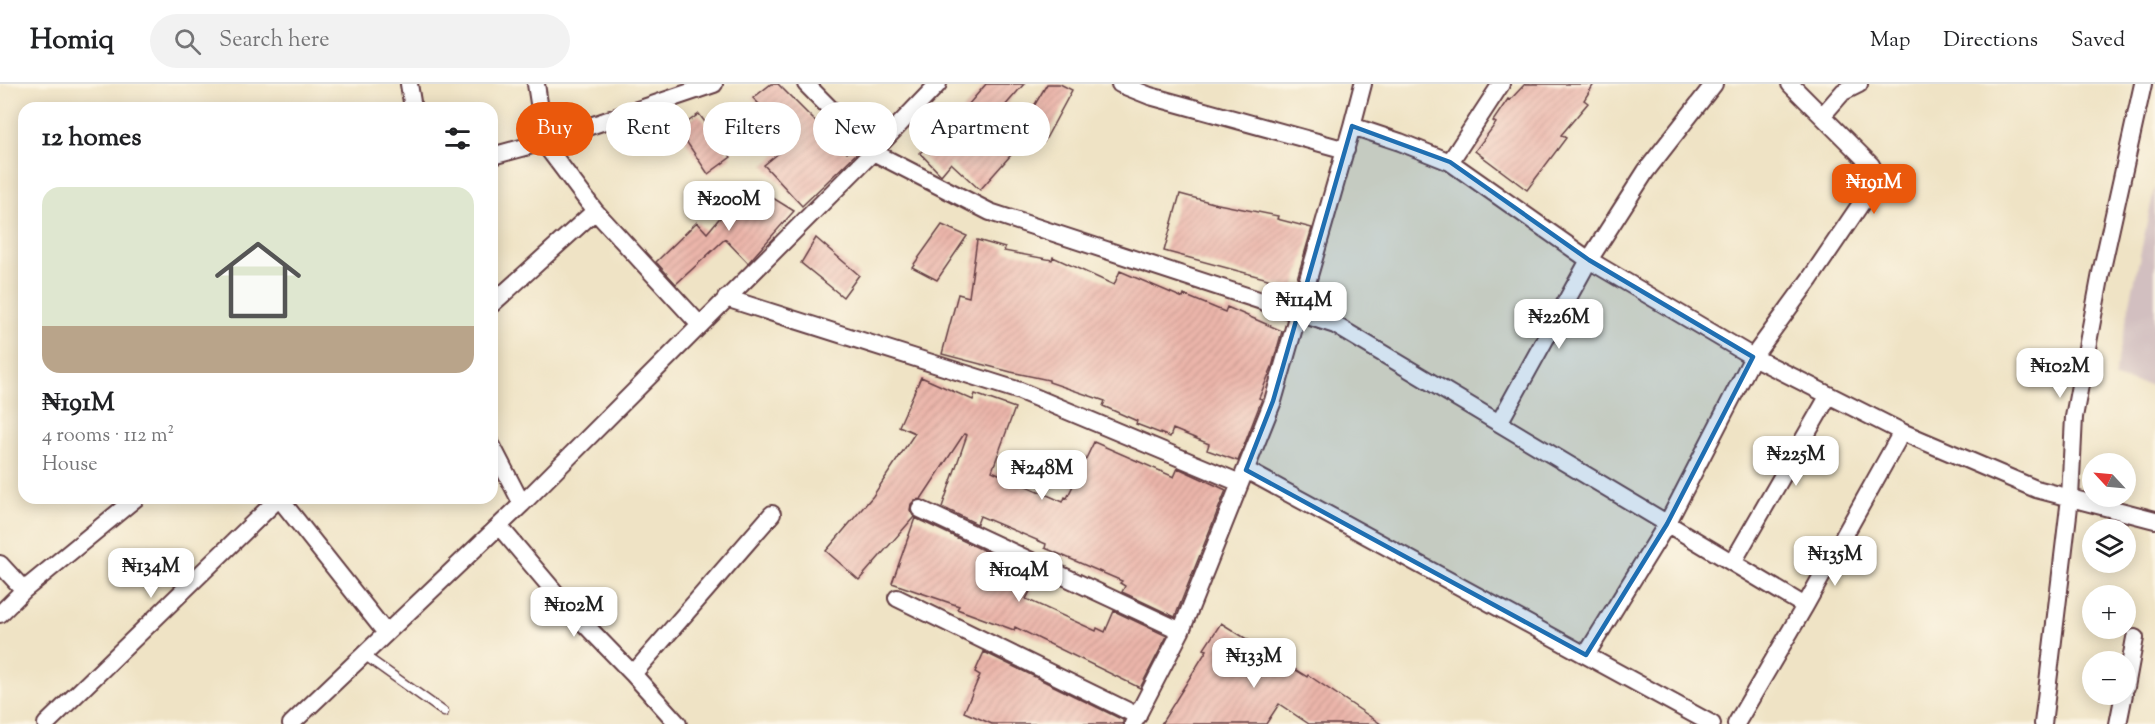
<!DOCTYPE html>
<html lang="en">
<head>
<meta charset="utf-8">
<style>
  body { margin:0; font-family:"Sorts Mill Goudy",serif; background:#f2f2f2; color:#202124; height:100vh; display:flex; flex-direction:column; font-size:22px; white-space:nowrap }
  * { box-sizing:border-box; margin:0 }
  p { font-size:20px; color:#757577 }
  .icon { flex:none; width:33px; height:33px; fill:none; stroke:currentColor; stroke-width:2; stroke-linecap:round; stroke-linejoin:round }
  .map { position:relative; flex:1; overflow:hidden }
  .sheet { position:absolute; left:18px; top:18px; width:480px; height:402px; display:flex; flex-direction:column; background:#fff; border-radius:18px; box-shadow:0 3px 15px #0003 }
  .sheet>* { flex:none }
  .hud { position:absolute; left:516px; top:18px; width:570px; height:54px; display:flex; gap:12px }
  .needle { width:39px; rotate:296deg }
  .fabs { position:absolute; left:2082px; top:369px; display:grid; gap:12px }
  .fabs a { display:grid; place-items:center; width:54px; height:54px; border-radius:50%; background:#fff; box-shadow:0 3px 15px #0003; font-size:30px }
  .price { position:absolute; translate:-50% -51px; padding:0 14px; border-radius:12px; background:#fff; color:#222; font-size:20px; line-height:39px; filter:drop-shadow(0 2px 3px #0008) }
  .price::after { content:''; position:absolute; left:50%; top:36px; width:18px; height:14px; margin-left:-9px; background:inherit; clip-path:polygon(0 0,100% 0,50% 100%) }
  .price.current { background:#ea580c; color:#fff }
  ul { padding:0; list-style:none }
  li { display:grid; align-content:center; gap:12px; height:318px; padding:0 24px }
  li+li { border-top:2px solid #e0e0e0 }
  li span { display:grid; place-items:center; height:186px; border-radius:18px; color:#555 }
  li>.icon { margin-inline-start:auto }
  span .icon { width:108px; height:108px; fill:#fffc; stroke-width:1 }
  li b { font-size:26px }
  h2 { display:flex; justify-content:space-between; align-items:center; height:72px; padding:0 24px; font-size:26px }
  .tag { padding:0 21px; border-radius:27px; background:#fff; box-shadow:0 3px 15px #0003; font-size:21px; line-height:54px }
  .tag.current { background:#ea580c; color:#fff }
  header { display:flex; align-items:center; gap:36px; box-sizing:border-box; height:84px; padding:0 30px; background:#fff; border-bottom:2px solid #e0e0e0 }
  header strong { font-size:28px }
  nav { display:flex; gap:33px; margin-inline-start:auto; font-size:21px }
  .search { width:420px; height:54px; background:#f2f2f2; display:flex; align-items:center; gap:15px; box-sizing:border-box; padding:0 21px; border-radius:33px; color:#757577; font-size:22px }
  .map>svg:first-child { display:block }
</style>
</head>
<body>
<header>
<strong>Homiq</strong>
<div class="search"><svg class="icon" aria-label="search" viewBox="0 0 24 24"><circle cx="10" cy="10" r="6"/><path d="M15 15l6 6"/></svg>Search here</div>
<nav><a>Map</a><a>Directions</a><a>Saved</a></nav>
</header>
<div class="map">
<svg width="2155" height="640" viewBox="0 0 2155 640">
  <defs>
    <pattern id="building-hatch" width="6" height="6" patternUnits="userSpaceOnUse" patternTransform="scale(1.5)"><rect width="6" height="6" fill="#ebb5aa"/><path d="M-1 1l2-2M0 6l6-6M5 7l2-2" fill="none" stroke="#cb9b92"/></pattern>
  </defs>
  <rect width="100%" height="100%" fill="#fcf5e5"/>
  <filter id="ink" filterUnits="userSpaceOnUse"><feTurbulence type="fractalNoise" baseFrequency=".0167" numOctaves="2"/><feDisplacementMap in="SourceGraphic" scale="12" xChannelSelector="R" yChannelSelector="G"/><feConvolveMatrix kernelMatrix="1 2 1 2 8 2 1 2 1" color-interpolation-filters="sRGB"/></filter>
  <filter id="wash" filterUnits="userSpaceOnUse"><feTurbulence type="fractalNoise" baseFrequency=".008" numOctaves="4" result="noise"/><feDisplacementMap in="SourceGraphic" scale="24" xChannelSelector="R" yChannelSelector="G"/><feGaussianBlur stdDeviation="1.35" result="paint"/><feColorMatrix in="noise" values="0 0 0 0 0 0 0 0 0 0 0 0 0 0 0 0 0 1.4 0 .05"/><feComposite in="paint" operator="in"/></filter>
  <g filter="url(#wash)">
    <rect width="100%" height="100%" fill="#efe3c5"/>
    <path fill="#d2bfc0" d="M2155,101V302L2114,294Z"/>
    <g id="blocks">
      <path fill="url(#building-hatch)" d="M771,0H778L847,69L854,64L858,68L802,122L764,81L795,56L753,14Z
        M986,0H1024L990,39L1018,63L980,106L951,79L941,91L920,69L960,27L962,28Z
        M1047,0H1060L1072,6L1044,58L1021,44Z
        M1525,0H1594L1584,16L1588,19L1561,51L1566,54L1527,106L1475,67L1496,39L1493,37L1508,15L1510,16Z
        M699,30L731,73L708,90L678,45Z
        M747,98L794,127L748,179L725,155L676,200L656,178L697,138L707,149L734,117L732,114Z
        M1180,110L1213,119L1278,132L1277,135L1312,144L1294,205L1267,198L1268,195L1164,167Z
        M942,141L967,152L937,196L912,183Z
        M816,154L859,191L843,213L801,179Z
        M977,156L1005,164L1004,167L1052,176L1053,173L1114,201L1120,187L1183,214L1184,211L1225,228L1227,223L1282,247L1272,283L1259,314L1262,315L1238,377L1207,366L1209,360L1173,345L1170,353L1136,340L1137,337L1103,322L1105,317L1049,298V296L1011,288L942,270L958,210L969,213Z
        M921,293L973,316L975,310L1015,324L992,387L1063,418L1065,413L1067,414L1094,358L1174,393L1178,384L1226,406L1175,533L1122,508L1125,502L1120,499L1122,497L1045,464L1046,460L980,432L977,440L942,423L967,351L964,350L921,415L915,416L911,420L910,426L914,433L859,496L826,467L873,412L915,349L899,342Z
        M915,434L1038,492L1026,515L1096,547L1097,544L1105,548L1114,527L1167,552L1140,604L1015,543L1014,546L957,525L959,522L892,499Z
        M1221,539L1307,593L1308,591L1381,640H1309L1279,620L1266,640H1161L1207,566L1204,565Z
        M984,568L1123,636V640H992L964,628L980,591L975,588Z"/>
    </g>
  </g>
  <g filter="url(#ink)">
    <use href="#blocks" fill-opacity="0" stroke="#633c42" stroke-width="1.5"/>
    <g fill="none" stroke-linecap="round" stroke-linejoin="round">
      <defs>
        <path id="service" d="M364,571L444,628"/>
        <path id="minor" d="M409,0L413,24
          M536,0L545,57
          M806,0L873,68L990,128L1335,241L1805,522
          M1120,0L1150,12L1346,66
          M1363,0L1352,42L1400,58L1450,78L1589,176L1753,273L1902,348L2036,405L2155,436
          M1822,32L1843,8L1859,0
          M543,58L595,127L700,241
          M492,72L543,58L714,0
          M1450,78L1501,0
          M726,214L1020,307L1240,399
          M492,220L595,127
          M1499,339L1589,176L1646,87L1714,0
          M492,362L522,420
          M1246,386L1712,640
          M279,414L386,549
          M920,425L1181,547
          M499,442L564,519L633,590L678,640
          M1733,478L1829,311
          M0,480L24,506
          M897,514L1138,632
          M0,530L24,506L136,414
          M1586,571L1667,440L1753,273L1810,195L1875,99L1876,90L1871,81L1790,0
          M633,590L772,430
          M2126,603L2135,554
          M46,640L279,414
          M291,640L522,420L873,68L938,0
          M1133,640L1181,547L1273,317L1352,42
          M1736,640L1805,522L1902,348
          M2043,640L2070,414L2074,333L2101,189L2143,0
          M2118,640L2124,610"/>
      </defs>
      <use href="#service" stroke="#633c42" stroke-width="11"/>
      <use href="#minor" stroke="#633c42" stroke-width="20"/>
      <use href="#service" stroke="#fff" stroke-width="8"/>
      <use href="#minor" stroke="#fff" stroke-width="16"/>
    </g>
  </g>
  <path fill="#1f6fb2" fill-opacity="0.2" stroke="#1f6fb2" stroke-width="4.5" stroke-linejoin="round" d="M1352,42L1450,78L1589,176L1753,273L1667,440L1586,571L1246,386L1273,317Z"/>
</svg>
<div class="fabs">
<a><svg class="needle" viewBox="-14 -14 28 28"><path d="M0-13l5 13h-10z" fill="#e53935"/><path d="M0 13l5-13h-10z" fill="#757577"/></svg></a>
<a><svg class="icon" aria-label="layers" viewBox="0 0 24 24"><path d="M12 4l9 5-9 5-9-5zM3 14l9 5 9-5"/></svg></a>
<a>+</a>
<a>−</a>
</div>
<b class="price current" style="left:1874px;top:131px">₦191M</b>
<b class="price" style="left:729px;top:148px">₦200M</b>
<b class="price" style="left:1304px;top:249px">₦114M</b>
<b class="price" style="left:1559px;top:266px">₦226M</b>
<b class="price" style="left:2060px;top:315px">₦102M</b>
<b class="price" style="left:1796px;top:403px">₦225M</b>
<b class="price" style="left:1042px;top:417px">₦248M</b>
<b class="price" style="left:1835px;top:503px">₦135M</b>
<b class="price" style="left:151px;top:515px">₦134M</b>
<b class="price" style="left:1019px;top:519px">₦104M</b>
<b class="price" style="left:574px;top:554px">₦102M</b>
<b class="price" style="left:1254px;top:605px">₦133M</b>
<div class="hud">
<a class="tag current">Buy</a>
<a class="tag">Rent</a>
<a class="tag">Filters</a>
<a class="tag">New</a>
<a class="tag">Apartment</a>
</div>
<section class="sheet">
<h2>12 homes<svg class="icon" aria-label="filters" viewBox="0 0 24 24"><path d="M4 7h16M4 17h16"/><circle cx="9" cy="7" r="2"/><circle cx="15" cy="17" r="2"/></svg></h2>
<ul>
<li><span style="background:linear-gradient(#dfe7d0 75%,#b9a48a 0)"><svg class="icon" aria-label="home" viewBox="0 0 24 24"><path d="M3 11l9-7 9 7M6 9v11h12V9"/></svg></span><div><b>₦191M</b><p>4 rooms · 112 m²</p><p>House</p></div></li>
</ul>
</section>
</div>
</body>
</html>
